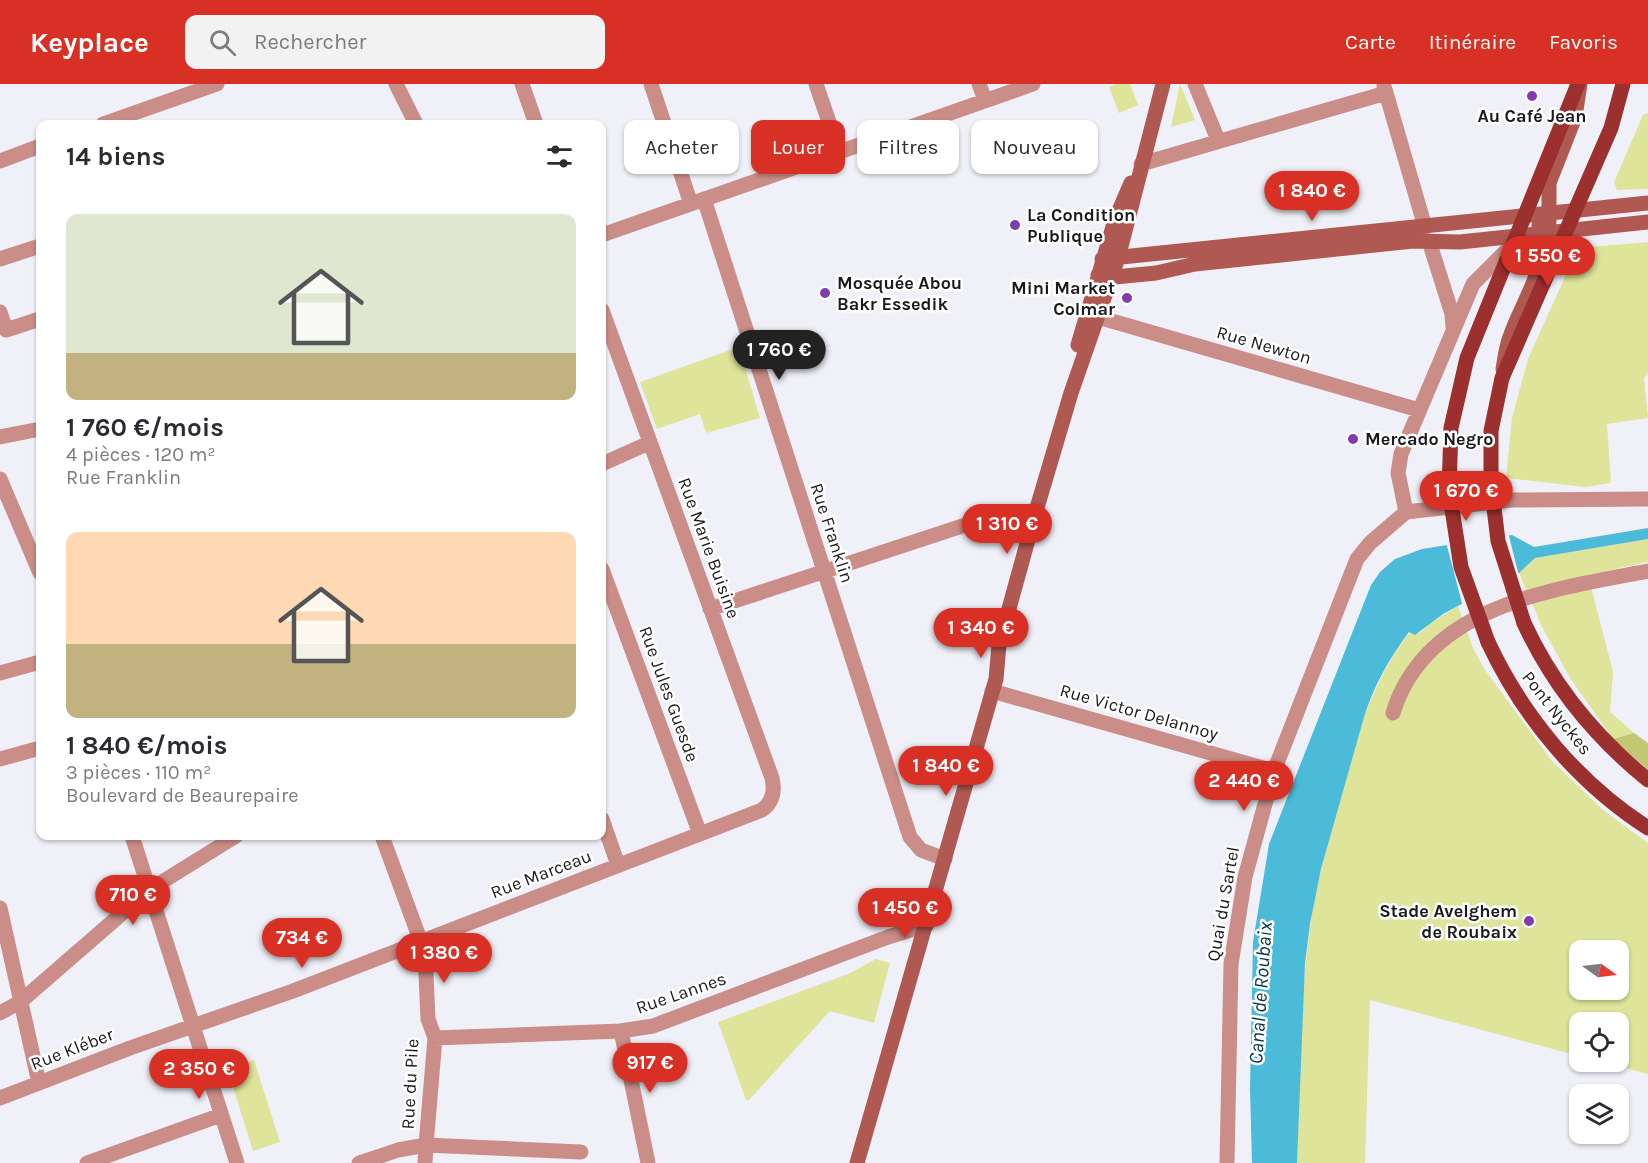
<!DOCTYPE html>
<html lang="fr">
<head>
<meta charset="utf-8">
<style>
  body { margin:0; font-family:Karla,sans-serif; background:#f2f2f3; color:#2b2b33; height:100vh; display:flex; flex-direction:column; font-size:22px; white-space:nowrap }
  * { box-sizing:border-box; margin:0 }
  p { font-size:20px; color:#7c7c81 }
  .icon { flex:none; width:33px; height:33px; fill:none; stroke:currentColor; stroke-width:2; stroke-linecap:round; stroke-linejoin:round }
  .map { position:relative; flex:1; overflow:hidden }
  .sheet { position:absolute; left:36px; top:36px; width:570px; height:720px; display:flex; flex-direction:column; background:#fff; border-radius:12px; box-shadow:0 2px 4px #0004 }
  .sheet>* { flex:none }
  .hud { position:absolute; left:624px; top:36px; width:570px; height:54px; display:flex; gap:12px }
  .needle { width:39px; rotate:104deg }
  .tools { position:absolute; left:1569px; top:856px; display:grid; gap:12px }
  .tools a { display:grid; place-items:center; width:60px; height:60px; border-radius:12px; background:#fff; box-shadow:0 2px 4px #0004; font-size:30px }
  .price { position:absolute; translate:-50% -51px; padding:0 14px; border-radius:21px; background:#d93025; color:#fff; font-size:20px; line-height:39px; filter:drop-shadow(0 2px 3px #0008) }
  .price::after { content:''; position:absolute; left:50%; top:36px; width:18px; height:14px; margin-left:-9px; background:inherit; clip-path:polygon(0 0,100% 0,50% 100%) }
  .price.selected { background:#222; color:#fff }
  ul { padding:0; list-style:none }
  li { display:grid; align-content:center; gap:12px; height:318px; padding:0 30px }
  li span { display:grid; place-items:center; height:186px; border-radius:12px; color:#555 }
  li>.icon { margin-inline-start:auto }
  span .icon { width:108px; height:108px; fill:#fffc; stroke-width:1 }
  li b { font-size:26px }
  h2 { display:flex; justify-content:space-between; align-items:center; height:72px; padding:0 30px; font-size:26px }
  .pill { padding:0 21px; border-radius:12px; background:#fff; box-shadow:0 2px 4px #0004; font-size:21px; line-height:54px }
  .pill.selected { background:#d93025; color:#fff }
  header { display:flex; align-items:center; gap:36px; box-sizing:border-box; height:84px; padding:0 30px; background:#d93025; color:#fff }
  header strong { font-size:28px }
  nav { display:flex; gap:33px; margin-inline-start:auto; font-size:21px }
  .search { width:420px; height:54px; background:#f2f2f3; display:flex; align-items:center; gap:15px; box-sizing:border-box; padding:0 21px; border-radius:12px; color:#7c7c81; font-size:22px }
  .map>svg:first-child { display:block }
</style>
</head>
<body>
<header>
<strong>Keyplace</strong>
<div class="search"><svg class="icon" aria-label="search" viewBox="0 0 24 24"><circle cx="10" cy="10" r="6"/><path d="M15 15l6 6"/></svg>Rechercher</div>
<nav><a>Carte</a><a>Itinéraire</a><a>Favoris</a></nav>
</header>
<div class="map">
<svg width="1648" height="1079" viewBox="0 0 1648 1079">
  <rect width="100%" height="100%" fill="#f0f1f8"/>
  <path fill="#dee49a" fill-rule="evenodd" d="M1116,0H1130L1138,21L1119,29L1109,3Z
    M1180,0L1195,36L1171,43Z
    M1648,29V105L1617,106L1614,98L1643,31Z
    M1648,158V290L1644,294L1648,334L1607,340L1611,399L1585,403L1506,394L1512,334L1528,275L1578,164Z
    M739,263L760,334L706,349L700,330L657,345L640,298Z
    M1648,455V478L1588,491L1613,588L1610,628L1634,649L1613,655L1570,594L1542,543L1519,489L1535,474Z
    M1458,522L1473,564L1485,586L1552,677L1603,726L1648,759V990L1602,978H1618V939H1580L1579,972L1370,916L1365,1079H1297C1300,1000 1299,920 1310,843C1316,799 1329,757 1340,714C1355,654 1372,597 1410,548L1420,549L1429,540ZM1580,867H1618V906H1580Z
    M876,875L890,879L874,939L830,927L749,1016H746L718,938L848,890Z
    M254,976L280,1058L253,1067L227,984Z"/>
  <path fill="#c2c773" d="M1634,649L1648,659V686L1613,655Z"/>
  <path fill="#4cbad9" d="M1648,444V455L1535,474L1519,489L1443,530L1415,551L1409,548C1389,575 1374,601 1364,633L1321,785L1310,840L1305,879L1297,1079H1252L1250,1005L1253,858L1269,760L1371,501L1380,488L1395,475L1422,465L1512,451L1534,463Z"/>
  <path fill="#f0f1f8" d="M1508,448L1519,492L1463,523L1446,458Z"/>
  <g fill="none" stroke-linecap="round" stroke-linejoin="round">
    <path stroke="#ca8d87" stroke-width="15" d="M396,0L416,40
      M522,0L536,40
      M651,0L691,120
      M816,0L839,67
      M979,0L985,16
      M1195,0L1218,56
      M1384,2L1425,143
      M1141,80L1386,9
      M704,115L910,753L921,766L945,775
      M602,151L1033,0
      M1429,157L1452,230L1453,243
      M0,175L40,162
      M0,228L6,246L40,235
      M1098,233L1419,326
      M0,353L40,345
      M602,380L649,359
      M0,395L40,489
      M1406,428L1398,389L1401,370L1473,200L1511,162
      M1406,428L1512,416L1648,415
      M602,485L700,750
      M710,525L1002,429L1014,428L1034,434
      M0,589L40,578
      M992,607L1274,687
      M1393,629C1426,521 1554,505 1648,487
      M0,675L40,664
      M602,735L618,781
      M132,752L237,1079
      M382,752L425,869L428,935L435,954
      M0,824L39,999
      M0,929L20,918L149,806L236,752
      M621,947L648,1079
      M0,1014L130,964L293,907L762,726C773,718 775,707 772,694L602,226
      M87,1079L221,1031
      M425,1079L426,1061L581,1068
      M1227,1079L1231,880L1245,793L1274,687L1357,475L1370,459L1406,428"/>
    <path stroke="#ca8d87" stroke-width="15" d="M103,40L217,0
      M0,77L40,62
      M359,1079L398,1066L426,1061L435,954L621,947L653,942L888,853L927,841"/>
    <path stroke="#b05953" stroke-width="15" d="M1549,138V99L1575,33L1580,0
      M1102,175L1648,119
      M1098,191L1115,193L1156,189L1195,180L1413,157L1460,158L1648,138
      M1078,261L1115,136L1131,99
      M1503,285C1505,274 1506,263 1510,253C1521,219 1552,179 1539,142
      M857,1079L996,595L999,561L1034,434L1071,309L1118,174L1163,0"/>
    <path stroke="#9b302e" stroke-width="15" d="M1491,399V347L1502,294L1611,44L1623,0
      M1449,406L1451,344L1467,274L1578,0
      M1524,539C1552,600 1595,653 1648,696
      M1488,558C1523,633 1578,699 1648,744"/>
    <path stroke="#9b302e" stroke-width="15" d="M1491,399L1498,457L1524,539
      M1449,406L1461,483L1488,558"/>
  </g>
  <g fill="#813baf" stroke="#fff" stroke-width="2">
    <circle cx="1532" cy="12" r="6"/>
    <circle cx="1015" cy="141" r="6"/>
    <circle cx="825" cy="209" r="6"/>
    <circle cx="1127" cy="214" r="6"/>
    <circle cx="1353" cy="355" r="6"/>
    <circle cx="1529" cy="837" r="6"/>
  </g>
  <g text-anchor="middle" stroke-width="5" stroke-linejoin="round" paint-order="stroke">
    <g font-size="18" font-weight="bold" fill="#1a1a1d" stroke="#fff" text-anchor="start">
      <text x="1532" y="38" text-anchor="middle">Au Café Jean</text>
      <text x="1027" y="137">La Condition<tspan x="1027" dy="21">Publique</tspan></text>
      <text x="837" y="205">Mosquée Abou<tspan x="837" dy="21">Bakr Essedik</tspan></text>
      <text x="1115" y="210" text-anchor="end">Mini Market<tspan x="1115" dy="21">Colmar</tspan></text>
      <text x="1365" y="361">Mercado Negro</text>
      <text x="1517" y="833" text-anchor="end">Stade Avelghem<tspan x="1517" dy="21">de Roubaix</tspan></text>
    </g>
    <g font-size="18" fill="#1a1a1d" stroke="#fff">
      <text transform="translate(1264 261) rotate(16)" y="6">Rue Newton</text>
      <text transform="translate(832 449) rotate(72)" y="6">Rue Franklin</text>
      <text transform="translate(709 464) rotate(70)" y="6">Rue Marie Buisine</text>
      <text transform="translate(669 610) rotate(70)" y="6">Rue Jules Guesde</text>
      <text transform="translate(1139 628) rotate(16)" y="6">Rue Victor Delannoy</text>
      <text transform="translate(1557 629) rotate(52)" y="6">Pont Nyckes</text>
      <text transform="translate(541 790) rotate(-21)" y="6">Rue Marceau</text>
      <text transform="translate(1223 820) rotate(-80)" y="6">Quai du Sartel</text>
      <text transform="translate(681 909) rotate(-19)" y="6">Rue Lannes</text>
      <text transform="translate(72 965) rotate(-21)" y="6">Rue Kléber</text>
      <text transform="translate(410 1000) rotate(-87)" y="6">Rue du Pile</text>
    </g>
    <g font-size="20" font-style="italic" fill="#013643" stroke="#fff">
      <text transform="translate(1260 909) rotate(-86)" y="7">Canal de Roubaix</text>
    </g>
  </g>
</svg>
<div class="tools">
<a><svg class="needle" viewBox="-14 -14 28 28"><path d="M0-13l5 13h-10z" fill="#e53935"/><path d="M0 13l5-13h-10z" fill="#7c7c81"/></svg></a>
<a><svg class="icon" aria-label="locate" viewBox="0 0 24 24"><circle cx="12" cy="12" r="6"/><path d="M12 2v4M12 18v4M2 12h4M18 12h4"/></svg></a>
<a><svg class="icon" aria-label="layers" viewBox="0 0 24 24"><path d="M12 4l9 5-9 5-9-5zM3 14l9 5 9-5"/></svg></a>
</div>
<b class="price" style="left:1312px;top:138px">1 840 €</b>
<b class="price" style="left:1548px;top:203px">1 550 €</b>
<b class="price selected" style="left:779px;top:297px">1 760 €</b>
<b class="price" style="left:1466px;top:438px">1 670 €</b>
<b class="price" style="left:1007px;top:471px">1 310 €</b>
<b class="price" style="left:981px;top:575px">1 340 €</b>
<b class="price" style="left:946px;top:713px">1 840 €</b>
<b class="price" style="left:1244px;top:728px">2 440 €</b>
<b class="price" style="left:133px;top:842px">710 €</b>
<b class="price" style="left:905px;top:855px">1 450 €</b>
<b class="price" style="left:302px;top:885px">734 €</b>
<b class="price" style="left:444px;top:900px">1 380 €</b>
<b class="price" style="left:650px;top:1010px">917 €</b>
<b class="price" style="left:199px;top:1016px">2 350 €</b>
<div class="hud">
<a class="pill">Acheter</a>
<a class="pill selected">Louer</a>
<a class="pill">Filtres</a>
<a class="pill">Nouveau</a>
</div>
<section class="sheet">
<h2>14 biens<svg class="icon" aria-label="filters" viewBox="0 0 24 24"><path d="M4 7h16M4 17h16"/><circle cx="9" cy="7" r="2"/><circle cx="15" cy="17" r="2"/></svg></h2>
<ul>
<li><span style="background:linear-gradient(#dfe7d0 75%,#c2b280 0)"><svg class="icon" aria-label="home" viewBox="0 0 24 24"><path d="M3 11l9-7 9 7M6 9v11h12V9"/></svg></span><div><b>1 760 €/mois</b><p>4 pièces · 120 m²</p><p>Rue Franklin</p></div></li>
<li><span style="background:linear-gradient(#ffd9b3 60%,#c2b280 0)"><svg class="icon" aria-label="home" viewBox="0 0 24 24"><path d="M3 11l9-7 9 7M6 9v11h12V9"/></svg></span><div><b>1 840 €/mois</b><p>3 pièces · 110 m²</p><p>Boulevard de Beaurepaire</p></div></li>
</ul>
</section>
</div>
</body>
</html>
